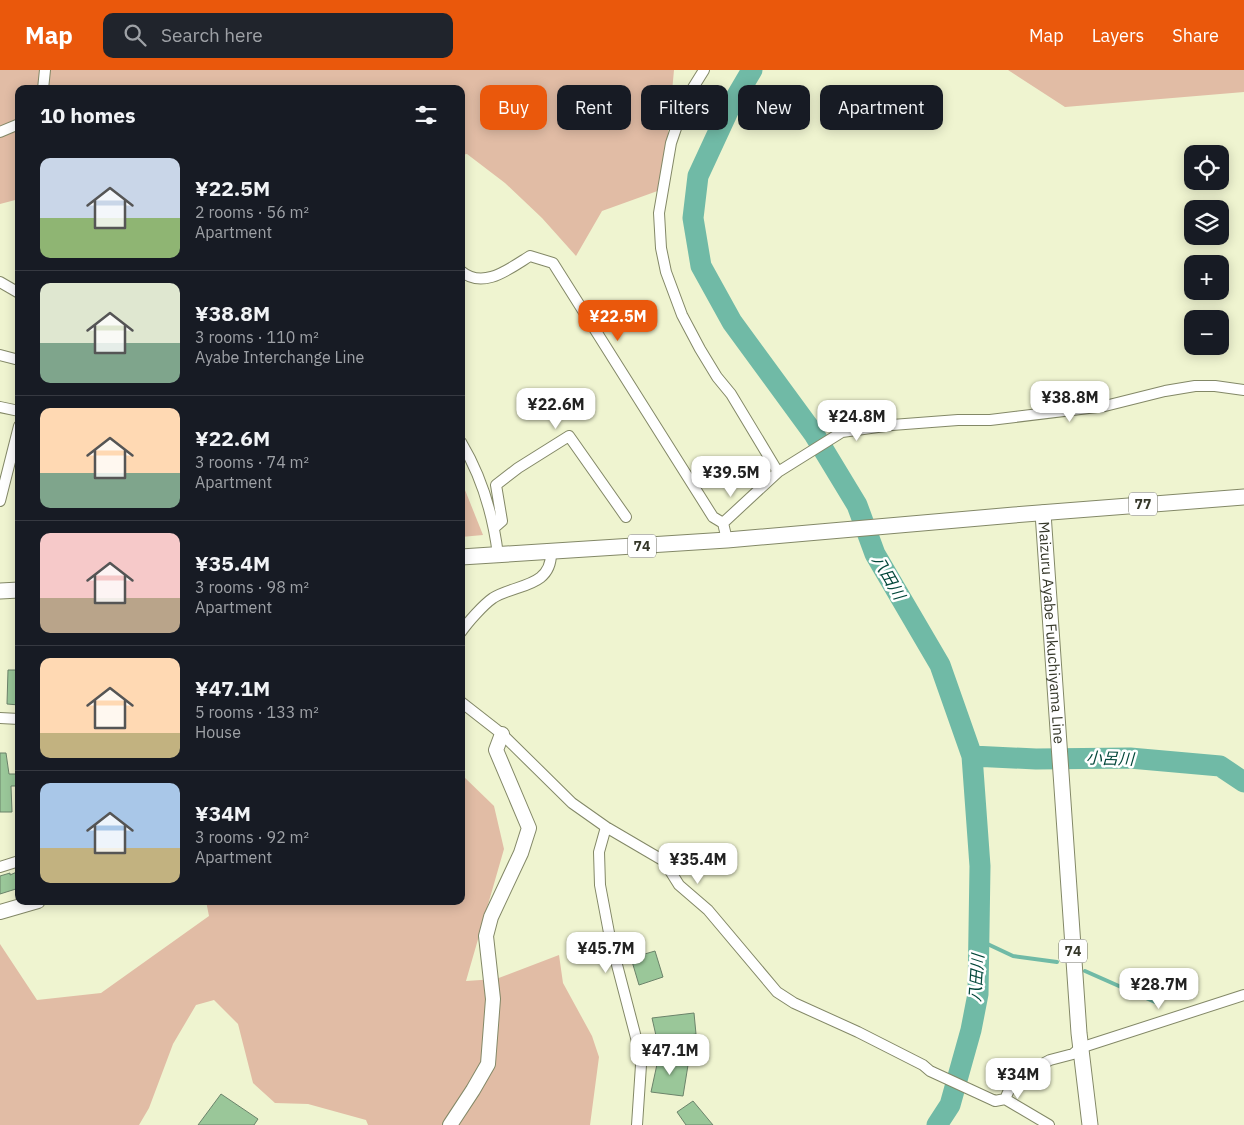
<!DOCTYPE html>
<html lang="en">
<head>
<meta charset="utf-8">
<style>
  body { margin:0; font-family:"IBM Plex Sans","Noto Sans JP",sans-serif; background:#20242c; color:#f1f3f6; height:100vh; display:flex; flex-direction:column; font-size:19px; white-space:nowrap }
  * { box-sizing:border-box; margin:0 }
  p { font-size:16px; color:#9ea1a6 }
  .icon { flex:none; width:28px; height:28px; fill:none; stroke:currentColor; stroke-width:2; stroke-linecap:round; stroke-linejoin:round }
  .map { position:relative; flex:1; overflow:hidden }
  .sheet { position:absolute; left:15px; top:15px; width:450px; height:820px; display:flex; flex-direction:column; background:#171b24; border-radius:10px; box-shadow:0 2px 12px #0003 }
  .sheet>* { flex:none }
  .guide { position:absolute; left:480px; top:15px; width:475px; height:45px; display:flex; gap:10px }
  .tools { position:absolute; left:1184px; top:75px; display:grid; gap:10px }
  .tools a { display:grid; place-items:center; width:45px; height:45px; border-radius:10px; background:#171b24; box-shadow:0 2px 12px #0003; font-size:25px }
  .price { position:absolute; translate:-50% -42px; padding:0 11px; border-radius:10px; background:#fff; color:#222; font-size:16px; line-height:32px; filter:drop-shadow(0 1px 2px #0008) }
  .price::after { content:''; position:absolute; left:50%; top:30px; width:15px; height:11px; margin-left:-8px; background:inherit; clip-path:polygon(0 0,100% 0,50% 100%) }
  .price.current { background:#ea580c; color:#fff }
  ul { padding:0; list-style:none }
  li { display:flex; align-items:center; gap:15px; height:125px; padding:0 25px }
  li+li { border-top:1px solid #363941 }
  li span { display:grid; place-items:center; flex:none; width:140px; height:100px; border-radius:10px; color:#555 }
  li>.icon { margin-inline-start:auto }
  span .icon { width:60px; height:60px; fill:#fffc; stroke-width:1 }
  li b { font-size:21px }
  h2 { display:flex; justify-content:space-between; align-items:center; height:60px; padding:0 25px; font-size:21px }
  .chip { padding:0 18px; border-radius:10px; background:#171b24; box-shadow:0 2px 12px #0003; font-size:18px; line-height:45px }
  .chip.current { background:#ea580c; color:#fff }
  header { display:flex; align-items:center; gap:30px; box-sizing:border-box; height:70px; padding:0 25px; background:#ea580c; color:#fff }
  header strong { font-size:24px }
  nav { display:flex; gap:28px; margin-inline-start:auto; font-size:18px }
  .search { width:350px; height:45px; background:#20242c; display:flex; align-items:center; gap:12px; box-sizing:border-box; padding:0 18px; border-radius:10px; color:#9ea1a6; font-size:19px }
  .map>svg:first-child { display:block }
</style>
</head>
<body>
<header>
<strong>Map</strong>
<div class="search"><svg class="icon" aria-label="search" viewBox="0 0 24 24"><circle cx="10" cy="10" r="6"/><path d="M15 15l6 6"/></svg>Search here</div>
<nav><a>Map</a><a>Layers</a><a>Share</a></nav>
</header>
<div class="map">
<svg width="1244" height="1055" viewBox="0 0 1244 1055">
  <rect width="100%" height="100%" fill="#eff4d0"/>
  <path fill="#e1bca5" d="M0,0H674L663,119L602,141L576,186L542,148L505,113L467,84L461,85V19H19V129L0,134Z
    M1008,0H1244V22L1065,37Z
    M461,410L483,465L461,467Z
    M461,704L494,736L504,779L466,911L496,909L559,885L563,913L592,966L599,987L590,1055H368L366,1050L308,1034L275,1033L253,1013L238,954L214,930L196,935L173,974L149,1038L139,1055H0V874L37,930L101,923L209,846L206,831H461Z"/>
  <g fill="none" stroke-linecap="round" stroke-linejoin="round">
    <path stroke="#70baa6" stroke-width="4" d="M979,870L1013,886L1057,892
      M1085,901L1155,932"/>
    <path stroke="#70baa6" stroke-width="21" d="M752,0L729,39L698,106L693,148L701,196L732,252L814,364L857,435L875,484L940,595L972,686L980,796L978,924L971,960L950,1035L937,1055
      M972,686L1036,689L1130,688L1220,696L1244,712"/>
  </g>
  <path fill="#9ac799" stroke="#6b836a" d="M8,600H19V635L7,634Z
    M0,683H6L9,704H19V716H11L12,742H0Z
    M19,801V818L0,824V806L10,803V805Z
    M655,881L663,907L639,915L631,888Z
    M694,943L696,964L657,970L652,948Z
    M659,985L689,989L683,1026L651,1022Z
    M221,1024L258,1049L254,1055H198Z
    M693,1031L713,1055H686L677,1042Z"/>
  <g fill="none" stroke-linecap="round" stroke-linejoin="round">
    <defs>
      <path id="street" d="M704,0L686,29L671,73L659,143L661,178L666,202L682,245L700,279L717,307L731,324L778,402
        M43,19L45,0
        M0,62L19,54
        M461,201C483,220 509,199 530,186L553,193L713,447L723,453
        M0,212L19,223
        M0,285L19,290
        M0,337L19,341
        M461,372C482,407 493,444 498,485
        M0,431L19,356
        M494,458L502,451L496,415L518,398L569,366L626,447
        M727,470L723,453L778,402L842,362L892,355L958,350H990L1105,336L1165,321L1195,316H1215L1244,320
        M461,562C468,552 483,535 493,528C515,514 552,518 551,482
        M461,632L502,664L572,733L606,757L664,791L679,815L708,840L777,922L794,933L858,962L923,995L930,1001L995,1031L1005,1029L1014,1009L1050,990L1073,984L1080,978L1244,925
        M0,648L19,649
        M606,757L599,782L600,815L610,868L640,983L641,995L637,1055
        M0,797L19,791
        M1005,1029L1049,1055"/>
      <path id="secondary" d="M0,842L38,831
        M450,1055L473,1020L488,994L493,929L486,866L491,847L521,783L529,758L496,680L502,664"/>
      <g id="primary">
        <path id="s1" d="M1043,443L1079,963L1090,1055"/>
        <path d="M461,487L727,470L1014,445L1244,427"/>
        <path d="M0,521L19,520"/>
      </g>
    </defs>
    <use href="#street" stroke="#838867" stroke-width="12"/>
    <use href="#secondary" stroke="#838867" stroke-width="16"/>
    <use href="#primary" stroke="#838867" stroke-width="17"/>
    <use href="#street" stroke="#fff" stroke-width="10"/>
    <use href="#secondary" stroke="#fff" stroke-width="14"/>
    <use href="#primary" stroke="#fff" stroke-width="15"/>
  </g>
  <g text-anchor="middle" stroke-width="5" stroke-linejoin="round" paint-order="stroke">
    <g fill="#fff" stroke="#727369" stroke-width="1">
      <rect x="1129" y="422.5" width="28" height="23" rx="4"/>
      <rect x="628" y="464.5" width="28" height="23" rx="4"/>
      <rect x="1059" y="869.5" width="28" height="23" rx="4"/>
    </g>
    <g font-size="14" font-weight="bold" fill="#353729">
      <text x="1143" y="439">77</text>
      <text x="642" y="481">74</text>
      <text x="1073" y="886">74</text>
    </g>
    <g font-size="15" fill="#353729" stroke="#fff">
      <text dy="5" stroke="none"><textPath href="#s1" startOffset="120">Maizuru Ayabe Fukuchiyama Line</textPath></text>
    </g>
    <g font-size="16" font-style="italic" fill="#04483b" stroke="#fff">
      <text transform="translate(889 507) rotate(60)" y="6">八田川</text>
      <text transform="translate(1110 688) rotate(2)" y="6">小呂川</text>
      <text transform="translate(976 908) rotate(-86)" y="6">八田川</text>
    </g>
  </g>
</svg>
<div class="tools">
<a><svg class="icon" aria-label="locate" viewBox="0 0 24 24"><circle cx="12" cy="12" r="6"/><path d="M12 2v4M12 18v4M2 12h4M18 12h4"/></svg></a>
<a><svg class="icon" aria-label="layers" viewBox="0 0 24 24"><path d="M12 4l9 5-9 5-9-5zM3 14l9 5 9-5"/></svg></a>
<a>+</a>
<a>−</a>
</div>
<b class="price current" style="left:618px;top:272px">¥22.5M</b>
<b class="price" style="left:1070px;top:353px">¥38.8M</b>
<b class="price" style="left:556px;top:360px">¥22.6M</b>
<b class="price" style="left:857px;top:372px">¥24.8M</b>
<b class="price" style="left:731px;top:428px">¥39.5M</b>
<b class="price" style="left:698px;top:815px">¥35.4M</b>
<b class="price" style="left:606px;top:904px">¥45.7M</b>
<b class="price" style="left:1159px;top:940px">¥28.7M</b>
<b class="price" style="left:670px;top:1006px">¥47.1M</b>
<b class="price" style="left:1018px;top:1030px">¥34M</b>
<div class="guide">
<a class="chip current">Buy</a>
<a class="chip">Rent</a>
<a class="chip">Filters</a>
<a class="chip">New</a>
<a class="chip">Apartment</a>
</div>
<section class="sheet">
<h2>10 homes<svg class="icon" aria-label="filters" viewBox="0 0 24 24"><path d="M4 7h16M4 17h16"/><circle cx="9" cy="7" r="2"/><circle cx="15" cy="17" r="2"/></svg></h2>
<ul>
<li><span style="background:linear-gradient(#c9d6e8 60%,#8fb573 0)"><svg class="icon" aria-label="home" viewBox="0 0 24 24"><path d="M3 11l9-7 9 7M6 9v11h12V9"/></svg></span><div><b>¥22.5M</b><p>2 rooms · 56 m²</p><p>Apartment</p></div></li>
<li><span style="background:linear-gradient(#dfe7d0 60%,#7fa58c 0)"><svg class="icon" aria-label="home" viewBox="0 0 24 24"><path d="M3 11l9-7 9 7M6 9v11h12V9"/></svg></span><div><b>¥38.8M</b><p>3 rooms · 110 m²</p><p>Ayabe Interchange Line</p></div></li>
<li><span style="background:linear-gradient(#ffd9b3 65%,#7fa58c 0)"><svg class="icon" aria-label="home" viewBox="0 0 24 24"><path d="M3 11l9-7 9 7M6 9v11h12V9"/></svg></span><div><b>¥22.6M</b><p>3 rooms · 74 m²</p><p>Apartment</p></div></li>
<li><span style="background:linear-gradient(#f6c9c9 65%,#b9a48a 0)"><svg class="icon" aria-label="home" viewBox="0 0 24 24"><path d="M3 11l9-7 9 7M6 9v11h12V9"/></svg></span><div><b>¥35.4M</b><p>3 rooms · 98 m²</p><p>Apartment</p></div></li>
<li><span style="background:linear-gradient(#ffd9b3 75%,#c2b280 0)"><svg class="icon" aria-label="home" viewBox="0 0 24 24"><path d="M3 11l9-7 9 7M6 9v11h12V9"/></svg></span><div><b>¥47.1M</b><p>5 rooms · 133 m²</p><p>House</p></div></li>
<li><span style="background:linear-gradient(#a9c7e8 65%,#c2b280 0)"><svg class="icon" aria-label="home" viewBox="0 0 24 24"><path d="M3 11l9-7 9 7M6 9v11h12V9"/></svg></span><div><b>¥34M</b><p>3 rooms · 92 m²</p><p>Apartment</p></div></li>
</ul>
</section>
</div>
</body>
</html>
